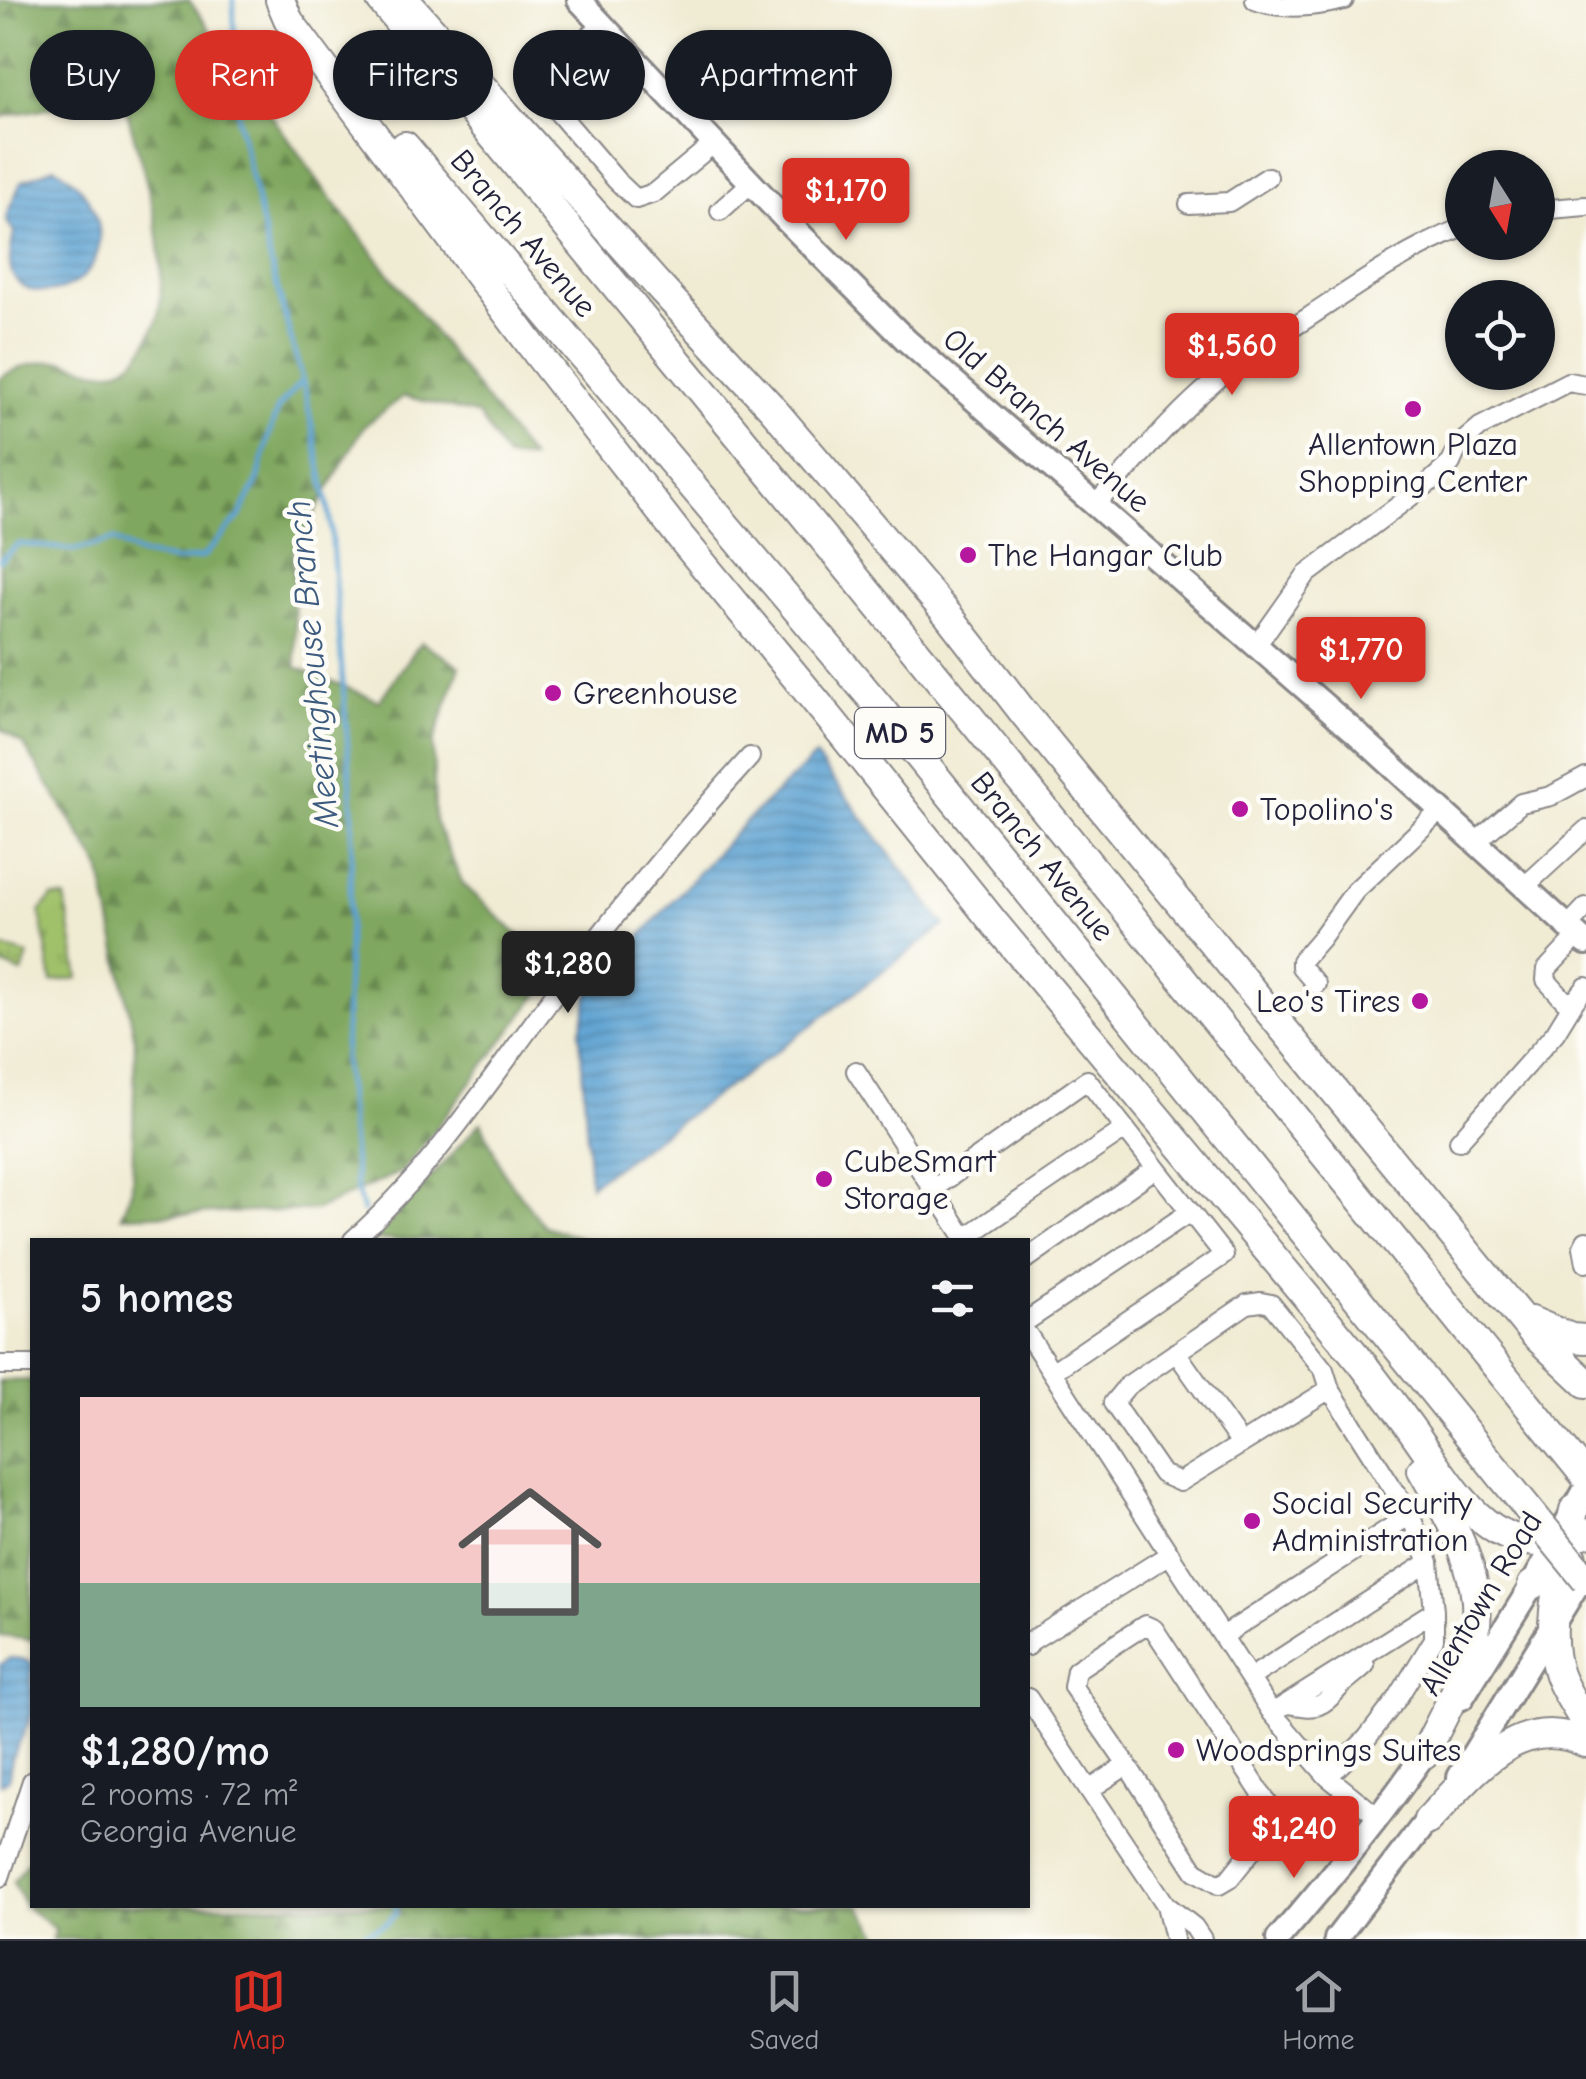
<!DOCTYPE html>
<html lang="en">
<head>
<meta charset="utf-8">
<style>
  body { margin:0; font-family:"Comic Neue",sans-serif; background:#242831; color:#f1f3f6; height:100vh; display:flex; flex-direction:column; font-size:38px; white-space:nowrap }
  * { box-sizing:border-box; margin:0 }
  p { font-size:32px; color:#9ea1a6 }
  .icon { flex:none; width:55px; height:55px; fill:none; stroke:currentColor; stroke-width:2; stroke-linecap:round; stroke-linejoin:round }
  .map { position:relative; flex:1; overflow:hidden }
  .details { position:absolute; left:30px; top:1238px; width:1000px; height:670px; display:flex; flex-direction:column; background:#171b24; border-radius:0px; box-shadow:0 2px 8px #0004 }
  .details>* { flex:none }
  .hud { position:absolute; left:30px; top:30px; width:1000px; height:90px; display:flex; gap:20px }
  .needle { width:65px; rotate:169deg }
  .fabs { position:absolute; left:1445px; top:150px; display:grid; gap:20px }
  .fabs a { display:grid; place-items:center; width:110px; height:110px; border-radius:50%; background:#171b24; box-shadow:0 2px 8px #0004; font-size:50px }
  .price { position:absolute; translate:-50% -85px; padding:0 22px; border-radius:10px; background:#d93025; color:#fff; font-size:32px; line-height:65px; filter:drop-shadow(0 2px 5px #0008) }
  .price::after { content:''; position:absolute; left:50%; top:60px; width:30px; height:22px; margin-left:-15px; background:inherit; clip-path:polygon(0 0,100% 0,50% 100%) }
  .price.active { background:#222; color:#fff }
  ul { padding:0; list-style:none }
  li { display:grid; align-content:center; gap:20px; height:530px; padding:0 50px }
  li span { display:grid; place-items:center; height:310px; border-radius:0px; color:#555 }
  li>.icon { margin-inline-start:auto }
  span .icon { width:180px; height:180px; fill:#fffc; stroke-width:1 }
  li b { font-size:42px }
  h2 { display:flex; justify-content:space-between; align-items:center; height:120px; padding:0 50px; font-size:42px }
  .chip { padding:0 35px; border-radius:45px; background:#171b24; box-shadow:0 2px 8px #0004; font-size:35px; line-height:90px }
  .chip.active { background:#d93025; color:#fff }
  .dock { display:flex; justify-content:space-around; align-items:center; height:140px; border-top:2px solid #363941; background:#171b24; font-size:28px; color:#9ea1a6 }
  .dock a { display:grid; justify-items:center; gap:5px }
  .dock .active { color:#d93025 }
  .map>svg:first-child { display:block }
</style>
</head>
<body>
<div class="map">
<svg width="1586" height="1939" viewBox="0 0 1586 1939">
  <defs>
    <pattern id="grass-tufts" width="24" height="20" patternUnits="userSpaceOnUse" patternTransform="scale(2.5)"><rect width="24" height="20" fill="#a0c16b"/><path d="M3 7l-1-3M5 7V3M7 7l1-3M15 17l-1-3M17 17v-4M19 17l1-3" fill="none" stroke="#829c59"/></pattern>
    <pattern id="forest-firs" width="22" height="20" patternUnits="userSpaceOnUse" patternTransform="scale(2.5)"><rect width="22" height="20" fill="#80a75f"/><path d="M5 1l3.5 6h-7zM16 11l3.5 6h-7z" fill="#688850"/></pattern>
    <pattern id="water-rules" width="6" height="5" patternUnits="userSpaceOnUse" patternTransform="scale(2.5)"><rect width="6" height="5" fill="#5ba1d1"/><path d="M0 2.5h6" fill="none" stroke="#4b83ab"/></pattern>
  </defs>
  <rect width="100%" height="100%" fill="#fdfcf7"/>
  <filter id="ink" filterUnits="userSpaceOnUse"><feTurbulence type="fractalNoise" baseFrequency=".01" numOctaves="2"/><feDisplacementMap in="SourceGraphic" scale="20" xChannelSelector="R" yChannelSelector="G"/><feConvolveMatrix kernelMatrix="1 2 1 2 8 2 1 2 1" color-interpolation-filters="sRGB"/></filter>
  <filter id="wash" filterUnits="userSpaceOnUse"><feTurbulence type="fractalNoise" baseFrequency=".0048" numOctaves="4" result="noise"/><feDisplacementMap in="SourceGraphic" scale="40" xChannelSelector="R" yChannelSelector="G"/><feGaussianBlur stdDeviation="2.25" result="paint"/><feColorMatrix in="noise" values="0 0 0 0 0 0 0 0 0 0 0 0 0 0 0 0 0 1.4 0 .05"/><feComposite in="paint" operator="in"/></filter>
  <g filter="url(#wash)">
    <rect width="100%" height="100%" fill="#f0ebd3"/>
    <path fill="url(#grass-tufts)" stroke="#617253" stroke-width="2.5" d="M52,897L65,898L79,978L52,982L40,912Z
      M0,947L28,955L22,973L0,964Z"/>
    <path fill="url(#forest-firs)" stroke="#51644d" stroke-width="2.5" d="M0,0H189L324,189L531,459L506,458L479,415L404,396L364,426L293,551L296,667L379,701L421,642L460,666L433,743L435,821L463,884L527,943L545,964L541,991L403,1171L316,1210L121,1216L132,1188L135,1040L100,867L24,745L0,728V378C18,366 44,359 66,362C81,365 95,373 111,371C125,370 140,356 146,344C150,335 156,326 158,316C170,248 145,177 127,112L99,94L42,109L0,117Z
      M481,1122L505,1175L544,1226L587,1240H373Z
      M32,1380V1640L0,1636V1381Z
      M27,1862H32V1905H860L882,1939H52L56,1930L25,1906L13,1882Z"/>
    <path fill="url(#water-rules)" stroke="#3e6286" stroke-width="2.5" d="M55,167C93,188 118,241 83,277C65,295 19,300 11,270C8,258 12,244 14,232L6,220L7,214L21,182Z
      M815,756L945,925L768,1058L590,1185L580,1035L589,992L745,822Z
      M10,1658L22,1659L32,1663V1715L12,1759L8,1780L0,1784V1665Z"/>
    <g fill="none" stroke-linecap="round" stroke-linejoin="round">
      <path stroke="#5ba1d1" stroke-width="5" d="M233,0L238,118L270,260L306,395L330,517L353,812L344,1058L356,1187L363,1211
        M0,560L19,544L76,550L114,540L139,554L177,561L203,557L239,517L258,480L269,434L278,408L302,381
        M350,1939L387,1923L396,1913V1905"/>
    </g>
  </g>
  <g filter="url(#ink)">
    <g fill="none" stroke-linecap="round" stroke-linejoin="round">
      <defs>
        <path id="minor" d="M1255,0C1283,11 1315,7 1344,0
          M603,25L539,78V90L616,180L636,199L654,193L714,143
          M1189,204L1229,202L1268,177
          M1538,210L1586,206
          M720,211L751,183
          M1095,505C1134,464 1170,419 1213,383C1243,357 1277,338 1309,317C1359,284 1407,250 1462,228
          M1256,646L1306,575L1430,482L1451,463L1459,445L1480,427L1568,382L1586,385
          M1476,842L1521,803L1551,796L1586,777
          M1525,886L1586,830
          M1568,926L1586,907
          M1578,936L1547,969L1546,980L1564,1000L1574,1002L1586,987
          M1316,984L1301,967V961L1321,938L1355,891L1441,810
          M856,1071L966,1240
          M1459,1141L1555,1033L1574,1002
          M933,1189L1087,1080L1224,1255L1052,1372
          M965,1238L1125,1129
          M353,1240C431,1171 489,1082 551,999C614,915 680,834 750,757
          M1586,1241L1583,1247L1586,1263
          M1028,1258L1156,1168
          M1028,1320L1190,1212
          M1028,1335L1272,1713L1328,1777L1379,1818
          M1176,1352L1241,1444
          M0,1365H32
          M1223,1636L1410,1515
          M1028,1646L1031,1641L1170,1554
          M1250,1678L1429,1562
          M1028,1698L1089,1790
          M1288,1704C1317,1709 1320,1709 1340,1687C1347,1679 1357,1673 1365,1665
          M1272,1713L1434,1611
          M1127,1765L1073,1687L1076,1670L1145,1625L1154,1629L1272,1810L1274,1823L1229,1879L1219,1885L1195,1871L1127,1765L1089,1790L1166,1905L1194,1927L1202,1939
          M1328,1777L1367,1738L1397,1699L1434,1639V1611L1429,1562L1410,1515L1330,1389L1180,1482L1162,1474L1113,1403L1127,1386L1247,1304L1261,1302L1271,1304L1324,1370L1330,1389
          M0,1877L32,1781
          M1166,1905L1174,1939"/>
        <path id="major" d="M579,0L785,219L906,340L1354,731L1586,943
          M1462,1698L1532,1585L1586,1488
          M1459,1777L1586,1571
          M1278,1939C1333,1876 1386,1811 1433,1741
          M1336,1939L1437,1807"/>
        <path id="highway" d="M280,0L289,21L540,357L682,539L832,721L995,924L1361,1362C1381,1388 1402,1415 1421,1443C1465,1505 1498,1566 1586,1533
          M381,0L960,705L1586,1477
          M405,0L656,283L771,407L948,615L1023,712L1534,1334L1586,1383
          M405,146L875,702L1503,1478
          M1531,1321L1571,1338L1586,1339
          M1422,1470C1452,1522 1490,1585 1472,1647C1462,1684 1441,1720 1424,1754
          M1574,1510C1564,1559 1542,1627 1559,1675C1565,1692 1577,1708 1586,1724
          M1532,1585L1572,1558
          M1428,1820C1471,1776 1517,1710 1586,1743"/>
      </defs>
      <use href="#minor" stroke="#898687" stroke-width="22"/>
      <use href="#major" stroke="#898687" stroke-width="28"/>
      <use href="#highway" stroke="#898687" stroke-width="32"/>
      <use href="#minor" stroke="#fff" stroke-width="18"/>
      <use href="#major" stroke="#fff" stroke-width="22"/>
      <use href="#highway" stroke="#fff" stroke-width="28"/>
      <defs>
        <path id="highway-bridge" d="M1503,1478L1586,1580"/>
      </defs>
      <use href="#highway-bridge" stroke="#898687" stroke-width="32" stroke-linecap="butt"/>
      <use href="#highway-bridge" stroke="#fff" stroke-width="28"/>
    </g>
  </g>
  <g fill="#b5179e" stroke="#fdfcf7" stroke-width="4">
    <circle cx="1413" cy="409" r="10"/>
    <circle cx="968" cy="555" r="10"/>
    <circle cx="553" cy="693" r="10"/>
    <circle cx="1240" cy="809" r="10"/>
    <circle cx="1420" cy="1001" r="10"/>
    <circle cx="824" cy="1179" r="10"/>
    <circle cx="1252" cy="1521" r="10"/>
    <circle cx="1176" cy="1750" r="10"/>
  </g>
  <g text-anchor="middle" stroke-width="9" stroke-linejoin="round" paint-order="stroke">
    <rect fill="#fdfcf7" stroke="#646373" stroke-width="2.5" x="855" y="708" width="90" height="50" rx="8"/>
    <g font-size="30" font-weight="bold" fill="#22223b">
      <text x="900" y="743">MD 5</text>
    </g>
    <g font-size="32" fill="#22223b" stroke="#fdfcf7">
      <text transform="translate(524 233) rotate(50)" y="11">Branch Avenue</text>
      <text transform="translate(1047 420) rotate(41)" y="11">Old Branch Avenue</text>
      <text transform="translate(1043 856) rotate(51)" y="11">Branch Avenue</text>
      <text transform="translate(1480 1603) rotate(-59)" y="11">Allentown Road</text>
    </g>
    <g font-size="32" fill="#22223b" stroke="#fdfcf7" text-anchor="start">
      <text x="1413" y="455" text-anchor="middle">Allentown Plaza<tspan x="1413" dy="37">Shopping Center</tspan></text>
      <text x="988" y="566">The Hangar Club</text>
      <text x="573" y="704">Greenhouse</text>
      <text x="1260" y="820">Topolino's</text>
      <text x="1400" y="1012" text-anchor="end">Leo's Tires</text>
      <text x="844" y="1172">CubeSmart<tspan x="844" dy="37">Storage</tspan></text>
      <text x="1272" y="1514">Social Security<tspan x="1272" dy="37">Administration</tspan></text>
      <text x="1196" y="1761">Woodsprings Suites</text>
    </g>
    <g font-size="35" font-style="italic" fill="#3c5b7e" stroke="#fdfcf7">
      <text transform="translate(312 664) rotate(-95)" y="12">Meetinghouse Branch</text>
    </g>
  </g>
</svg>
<div class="fabs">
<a><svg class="needle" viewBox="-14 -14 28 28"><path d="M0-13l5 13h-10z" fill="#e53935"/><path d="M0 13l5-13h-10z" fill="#9ea1a6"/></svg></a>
<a><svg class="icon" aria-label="locate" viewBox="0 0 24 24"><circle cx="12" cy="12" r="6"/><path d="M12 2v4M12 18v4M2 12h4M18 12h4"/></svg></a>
</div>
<b class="price" style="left:846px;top:243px">$1,170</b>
<b class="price" style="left:1232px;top:398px">$1,560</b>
<b class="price" style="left:1361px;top:702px">$1,770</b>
<b class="price active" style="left:568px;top:1016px">$1,280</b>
<b class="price" style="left:1294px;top:1881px">$1,240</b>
<div class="hud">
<a class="chip">Buy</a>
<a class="chip active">Rent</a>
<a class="chip">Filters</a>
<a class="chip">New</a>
<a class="chip">Apartment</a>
</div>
<section class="details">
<h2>5 homes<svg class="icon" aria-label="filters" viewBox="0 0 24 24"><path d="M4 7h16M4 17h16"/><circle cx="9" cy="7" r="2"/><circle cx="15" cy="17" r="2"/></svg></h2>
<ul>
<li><span style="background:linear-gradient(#f6c9c9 60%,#7fa58c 0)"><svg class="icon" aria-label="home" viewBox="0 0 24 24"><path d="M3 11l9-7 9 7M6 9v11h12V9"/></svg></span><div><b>$1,280/mo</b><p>2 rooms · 72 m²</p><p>Georgia Avenue</p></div></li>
</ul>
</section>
</div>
<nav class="dock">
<a class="active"><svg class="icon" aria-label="map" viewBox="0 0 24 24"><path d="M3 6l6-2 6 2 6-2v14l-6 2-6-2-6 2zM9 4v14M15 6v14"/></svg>Map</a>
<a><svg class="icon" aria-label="saved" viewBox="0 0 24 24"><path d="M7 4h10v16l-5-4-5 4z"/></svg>Saved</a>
<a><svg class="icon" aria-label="home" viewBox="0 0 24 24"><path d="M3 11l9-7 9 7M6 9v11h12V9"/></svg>Home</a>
</nav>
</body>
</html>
